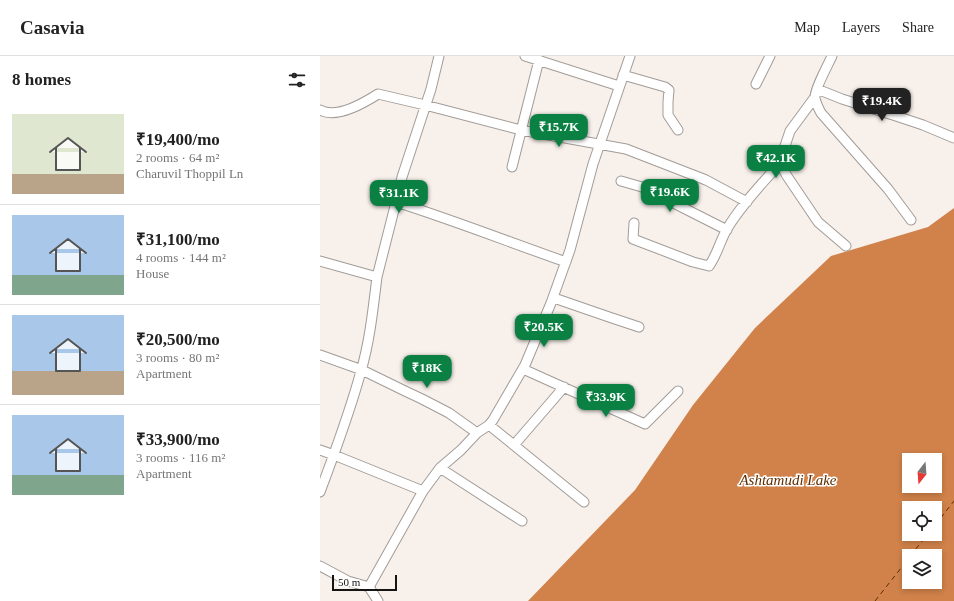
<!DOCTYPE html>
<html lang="en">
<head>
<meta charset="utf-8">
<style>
  body { margin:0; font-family:Georgia,serif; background:#f6f6f6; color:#222; height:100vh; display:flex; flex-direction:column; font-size:15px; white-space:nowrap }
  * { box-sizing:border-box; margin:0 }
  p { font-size:13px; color:#767676 }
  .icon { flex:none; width:22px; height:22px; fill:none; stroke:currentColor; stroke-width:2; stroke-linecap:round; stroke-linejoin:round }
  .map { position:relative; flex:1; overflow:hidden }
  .details { display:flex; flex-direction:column; background:#fff; width:320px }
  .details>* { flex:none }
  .needle { width:26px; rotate:197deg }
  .fabs { position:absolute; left:582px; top:397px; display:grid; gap:8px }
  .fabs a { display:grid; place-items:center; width:40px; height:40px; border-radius:0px; background:#fff; box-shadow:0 2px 6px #0003; font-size:20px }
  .scale { position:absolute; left:12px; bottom:10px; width:65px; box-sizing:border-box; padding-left:4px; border:2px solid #161412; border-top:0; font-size:11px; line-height:14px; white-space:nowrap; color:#161412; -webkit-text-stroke:3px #fff; paint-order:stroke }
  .price { position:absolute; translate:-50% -34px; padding:0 9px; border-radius:8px; background:#0b8043; color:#fff; font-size:13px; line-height:26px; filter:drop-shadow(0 1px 2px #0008) }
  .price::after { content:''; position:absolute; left:50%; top:24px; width:12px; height:9px; margin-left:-6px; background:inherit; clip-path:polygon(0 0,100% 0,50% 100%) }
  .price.selected { background:#222; color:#fff }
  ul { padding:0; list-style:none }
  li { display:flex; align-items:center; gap:12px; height:100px; padding:0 12px }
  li+li { border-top:1px solid #e0e0e0 }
  li span { display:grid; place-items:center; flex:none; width:112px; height:80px; border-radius:0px; color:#555 }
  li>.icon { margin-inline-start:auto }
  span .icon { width:48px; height:48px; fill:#fffc; stroke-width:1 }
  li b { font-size:17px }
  h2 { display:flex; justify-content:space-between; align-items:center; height:48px; padding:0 12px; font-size:17px }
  header { display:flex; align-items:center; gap:24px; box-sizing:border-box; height:56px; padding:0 20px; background:#fff; border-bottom:1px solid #e0e0e0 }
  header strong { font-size:19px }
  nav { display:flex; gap:22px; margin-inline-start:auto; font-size:14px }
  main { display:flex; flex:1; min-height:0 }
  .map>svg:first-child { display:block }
</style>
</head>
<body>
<header>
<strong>Casavia</strong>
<nav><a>Map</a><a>Layers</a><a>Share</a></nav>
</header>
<main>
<section class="details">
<h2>8 homes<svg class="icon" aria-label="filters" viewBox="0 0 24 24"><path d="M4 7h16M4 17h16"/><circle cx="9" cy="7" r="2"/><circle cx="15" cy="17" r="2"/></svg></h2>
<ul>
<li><span style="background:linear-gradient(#dfe7d0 75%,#b9a48a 0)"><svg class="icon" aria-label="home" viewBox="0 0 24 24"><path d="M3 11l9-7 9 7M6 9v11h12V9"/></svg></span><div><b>₹19,400/mo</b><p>2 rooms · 64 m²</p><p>Charuvil Thoppil Ln</p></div></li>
<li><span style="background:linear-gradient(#a9c7e8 75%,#7fa58c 0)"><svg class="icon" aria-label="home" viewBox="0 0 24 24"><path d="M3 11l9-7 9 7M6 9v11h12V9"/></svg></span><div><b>₹31,100/mo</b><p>4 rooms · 144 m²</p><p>House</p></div></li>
<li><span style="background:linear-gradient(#a9c7e8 70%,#b9a48a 0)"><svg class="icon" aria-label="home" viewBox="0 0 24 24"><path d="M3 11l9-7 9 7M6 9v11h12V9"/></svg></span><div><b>₹20,500/mo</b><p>3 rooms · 80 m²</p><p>Apartment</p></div></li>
<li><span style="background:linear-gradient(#a9c7e8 75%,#7fa58c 0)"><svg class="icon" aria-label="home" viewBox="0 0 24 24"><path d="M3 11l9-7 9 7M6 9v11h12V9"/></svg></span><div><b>₹33,900/mo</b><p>3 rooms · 116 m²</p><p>Apartment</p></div></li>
</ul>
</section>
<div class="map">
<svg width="634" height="545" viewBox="0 0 634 545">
  <rect width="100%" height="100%" fill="#f7f0eb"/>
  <path fill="#d0824a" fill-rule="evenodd" d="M634,152V545H208L315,434L373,349L435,272L511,200L608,171ZM589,404H615V430H589ZM589,452H615V478H589ZM589,500H615V526H589Z"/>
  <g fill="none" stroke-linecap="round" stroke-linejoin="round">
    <path stroke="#602d00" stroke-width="1" stroke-dasharray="5 4" stroke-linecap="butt" d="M615,469L634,445
      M590,500L608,478
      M555,545L589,502"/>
    <defs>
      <path id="street" d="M119,0L111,33L82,121L76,146C133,164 189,186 246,206
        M205,0L299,30
        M512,0C508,9 494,34 495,42C496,48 499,53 501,57L568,133L591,164
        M303,19L345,31L349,34L348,46V59L358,74
        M436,28L450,0
        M497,33L522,43L576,60L603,69L634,82
        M495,41L470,75L462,99L460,107L467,120L498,166L526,190
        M0,54C16,63 44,47 58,38L105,49L201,74L306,93L386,124L427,146
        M192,111L219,4
        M301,125L322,131L407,174
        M314,167L313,183L373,206L389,210C397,199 400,185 407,173C421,149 442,128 460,107
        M0,205L57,221C53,253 50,284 41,315C30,356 15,396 0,436
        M57,221L76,146
        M234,242L289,261L319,271
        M0,299L42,314L85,335L102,343L129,357L157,377
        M203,313L325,368L358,335
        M169,369L264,446
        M194,389L244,331
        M0,394L14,399L103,435
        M120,412L202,465
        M0,510L28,525L49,531
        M58,545L49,531L103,435L120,412L141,394L157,377L169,369L173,364L205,309L231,247L250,194L273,108L310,0"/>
    </defs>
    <use href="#street" stroke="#a29c98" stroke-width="11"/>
    <use href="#street" stroke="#fff" stroke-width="9"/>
  </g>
  <g text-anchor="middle" stroke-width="3" stroke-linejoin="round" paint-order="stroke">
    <g font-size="15" font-style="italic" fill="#602d00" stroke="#fff">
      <text x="468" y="429">Ashtamudi Lake</text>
    </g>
  </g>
</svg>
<div class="fabs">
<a><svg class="needle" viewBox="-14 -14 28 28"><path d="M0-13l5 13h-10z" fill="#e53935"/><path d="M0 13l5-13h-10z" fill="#767676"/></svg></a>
<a><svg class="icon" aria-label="locate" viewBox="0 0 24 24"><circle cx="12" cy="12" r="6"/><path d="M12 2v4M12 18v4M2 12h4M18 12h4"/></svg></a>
<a><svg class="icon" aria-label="layers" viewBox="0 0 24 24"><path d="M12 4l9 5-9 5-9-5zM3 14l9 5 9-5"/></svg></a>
</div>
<div class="scale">50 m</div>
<b class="price selected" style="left:562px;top:66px">₹19.4K</b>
<b class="price" style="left:239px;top:92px">₹15.7K</b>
<b class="price" style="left:456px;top:123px">₹42.1K</b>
<b class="price" style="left:350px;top:157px">₹19.6K</b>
<b class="price" style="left:79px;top:158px">₹31.1K</b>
<b class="price" style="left:224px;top:292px">₹20.5K</b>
<b class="price" style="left:107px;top:333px">₹18K</b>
<b class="price" style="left:286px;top:362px">₹33.9K</b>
</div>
</main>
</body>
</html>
